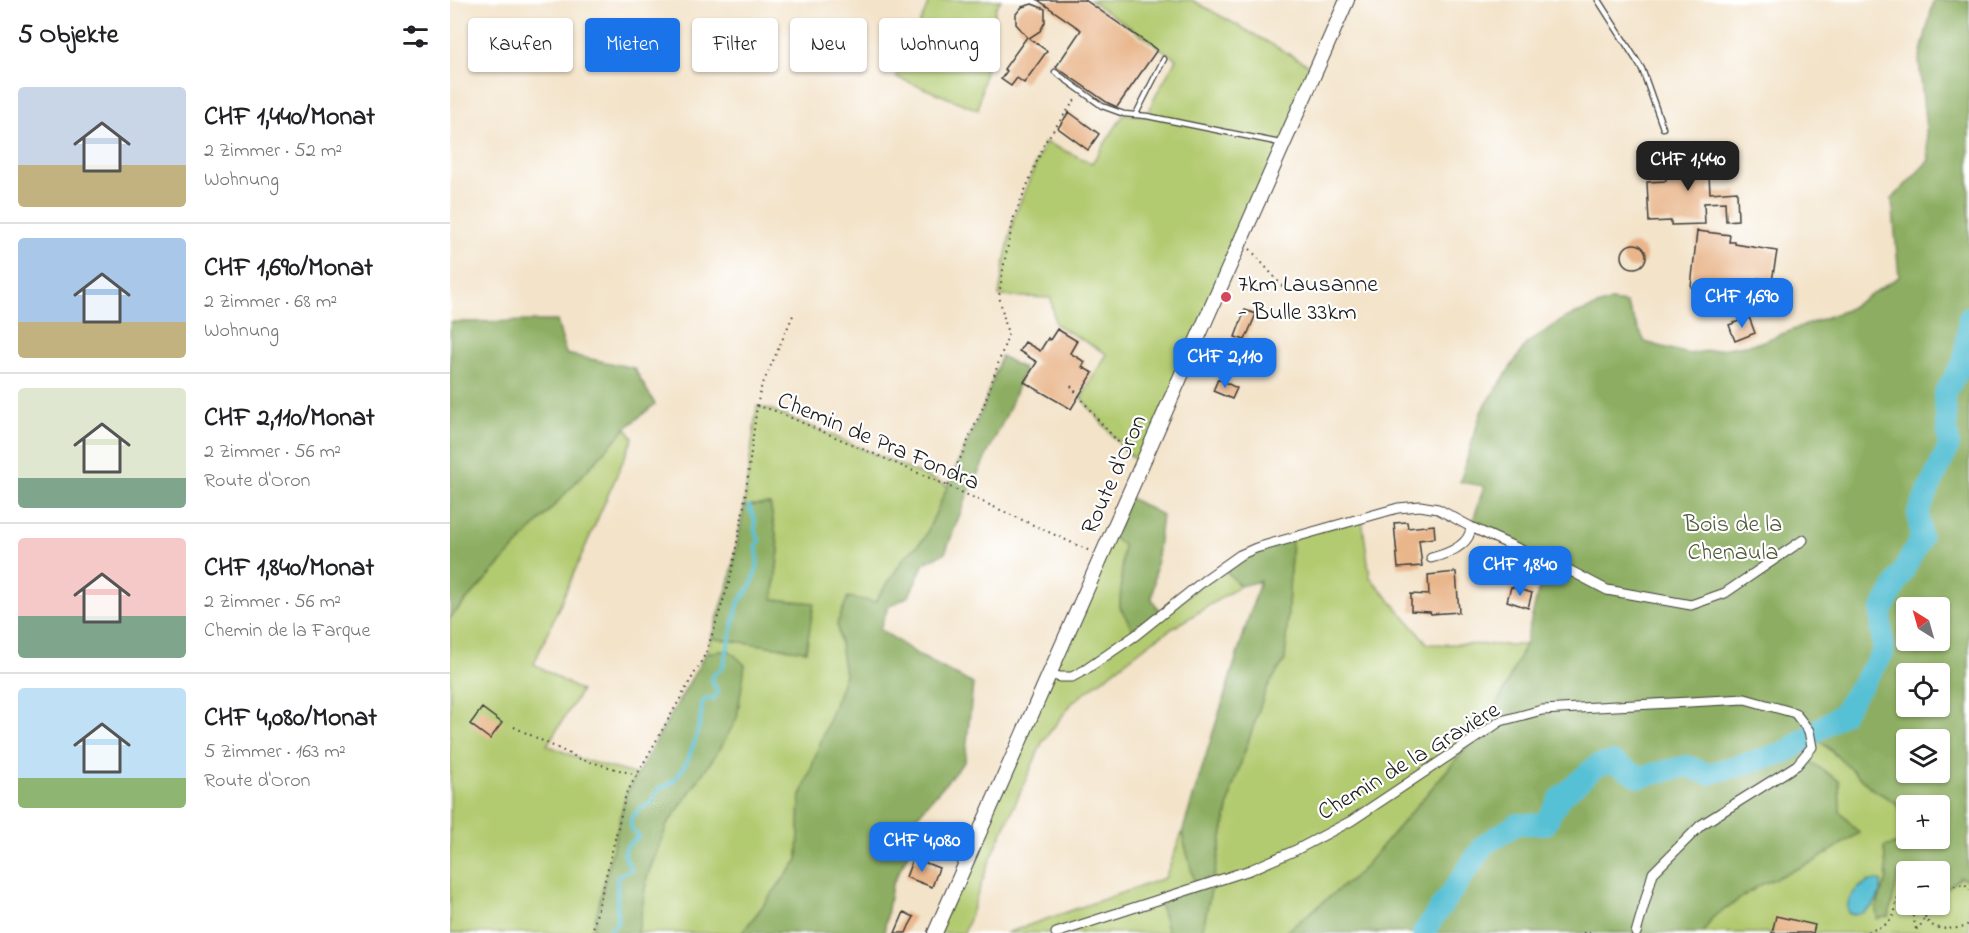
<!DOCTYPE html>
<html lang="de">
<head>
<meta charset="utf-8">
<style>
  body { margin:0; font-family:"Indie Flower",sans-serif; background:#f2f2f2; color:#202124; height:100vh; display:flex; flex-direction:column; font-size:22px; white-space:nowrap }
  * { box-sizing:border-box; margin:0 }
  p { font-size:20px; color:#757577 }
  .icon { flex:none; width:33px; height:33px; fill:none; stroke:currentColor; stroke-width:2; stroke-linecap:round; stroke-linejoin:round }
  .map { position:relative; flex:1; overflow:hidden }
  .side { display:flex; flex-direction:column; background:#fff; width:450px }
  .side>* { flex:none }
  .banner { position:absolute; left:18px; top:18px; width:570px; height:54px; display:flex; gap:12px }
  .needle { width:39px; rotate:323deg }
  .buttons { position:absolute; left:1446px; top:597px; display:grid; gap:12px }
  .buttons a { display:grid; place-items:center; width:54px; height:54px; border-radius:6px; background:#fff; box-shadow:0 2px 4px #0004; font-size:30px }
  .price { position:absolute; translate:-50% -51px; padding:0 14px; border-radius:12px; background:#1a73e8; color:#fff; font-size:20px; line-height:39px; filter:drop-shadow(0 2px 3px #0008) }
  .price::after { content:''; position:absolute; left:50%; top:36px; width:18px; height:14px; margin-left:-9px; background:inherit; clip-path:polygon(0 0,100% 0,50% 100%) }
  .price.current { background:#222; color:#fff }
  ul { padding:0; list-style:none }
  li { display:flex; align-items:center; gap:18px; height:150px; padding:0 18px }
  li+li { border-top:2px solid #e0e0e0 }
  li span { display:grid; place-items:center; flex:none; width:168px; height:120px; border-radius:6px; color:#555 }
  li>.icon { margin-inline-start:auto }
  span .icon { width:72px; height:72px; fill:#fffc; stroke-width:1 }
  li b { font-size:26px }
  h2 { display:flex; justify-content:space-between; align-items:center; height:72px; padding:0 18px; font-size:26px }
  .chip { padding:0 21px; border-radius:6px; background:#fff; box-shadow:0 2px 4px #0004; font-size:21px; line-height:54px }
  .chip.current { background:#1a73e8; color:#fff }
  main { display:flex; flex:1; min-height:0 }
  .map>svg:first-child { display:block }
</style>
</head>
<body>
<main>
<section class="side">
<h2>5 Objekte<svg class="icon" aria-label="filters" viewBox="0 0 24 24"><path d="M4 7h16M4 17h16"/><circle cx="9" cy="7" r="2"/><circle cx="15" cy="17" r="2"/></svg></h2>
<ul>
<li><span style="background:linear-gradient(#c9d6e8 65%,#c2b280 0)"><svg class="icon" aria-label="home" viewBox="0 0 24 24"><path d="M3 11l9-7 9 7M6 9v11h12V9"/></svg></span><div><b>CHF 1,440/Monat</b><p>2 Zimmer · 52 m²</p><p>Wohnung</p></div></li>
<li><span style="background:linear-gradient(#a9c7e8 70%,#c2b280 0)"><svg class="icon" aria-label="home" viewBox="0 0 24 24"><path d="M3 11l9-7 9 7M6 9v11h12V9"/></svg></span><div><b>CHF 1,690/Monat</b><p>2 Zimmer · 68 m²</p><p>Wohnung</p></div></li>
<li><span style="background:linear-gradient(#dfe7d0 75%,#7fa58c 0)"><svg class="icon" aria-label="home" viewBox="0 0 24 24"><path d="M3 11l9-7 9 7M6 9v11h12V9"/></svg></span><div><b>CHF 2,110/Monat</b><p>2 Zimmer · 56 m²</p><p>Route d'Oron</p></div></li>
<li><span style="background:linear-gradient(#f6c9c9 65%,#7fa58c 0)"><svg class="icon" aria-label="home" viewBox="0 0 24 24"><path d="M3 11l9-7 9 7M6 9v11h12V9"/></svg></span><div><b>CHF 1,840/Monat</b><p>2 Zimmer · 56 m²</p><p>Chemin de la Farque</p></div></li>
<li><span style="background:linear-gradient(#bfe0f5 75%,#8fb573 0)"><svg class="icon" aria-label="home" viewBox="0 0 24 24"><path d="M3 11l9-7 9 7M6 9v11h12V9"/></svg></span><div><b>CHF 4,080/Monat</b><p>5 Zimmer · 163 m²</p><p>Route d'Oron</p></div></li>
</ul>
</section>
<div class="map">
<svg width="1519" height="933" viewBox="0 0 1519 933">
  <rect width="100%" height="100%" fill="#fff"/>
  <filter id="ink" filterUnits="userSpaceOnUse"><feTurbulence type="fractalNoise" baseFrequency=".0167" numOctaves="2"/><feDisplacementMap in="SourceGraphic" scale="12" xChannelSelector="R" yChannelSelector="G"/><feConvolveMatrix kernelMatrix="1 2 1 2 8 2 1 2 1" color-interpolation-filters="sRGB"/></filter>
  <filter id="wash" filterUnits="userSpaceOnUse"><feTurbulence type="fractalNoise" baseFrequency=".008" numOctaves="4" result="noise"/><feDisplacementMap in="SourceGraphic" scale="24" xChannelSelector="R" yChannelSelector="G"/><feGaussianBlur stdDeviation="1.35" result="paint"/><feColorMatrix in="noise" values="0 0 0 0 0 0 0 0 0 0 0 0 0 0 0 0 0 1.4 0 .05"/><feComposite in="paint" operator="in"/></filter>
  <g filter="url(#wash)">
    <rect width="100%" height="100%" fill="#f3e3c9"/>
    <path fill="#b2ca70" stroke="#677346" stroke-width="1.5" d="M480,0H551L546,7L528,110L446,77Z
      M640,0H742L866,69L691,466L672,447L631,398L657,354L605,324L601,298L549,296L554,264L564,217L595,142L642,163L674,114L697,116L704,99L726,59Z
      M307,406L323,410L498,486L474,539L455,557L425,602L398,597L387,624L395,675L350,799L348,860L292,933H188L197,877L217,825L271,747L279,650L256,653L261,638L356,651L323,600L329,550L320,504L294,506Z
      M176,428L183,438L84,664L131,691L97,745L130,759L187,775L176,794L142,933H0V618Z
      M912,519L920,577L978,644L1075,645L1040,720L910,872L835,933H752L782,789L816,689L835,660L842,537Z
      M660,536L673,545L670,607L686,634L790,555L777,572L790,586L704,640L623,702L593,741L538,865L514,933H485Z
      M1359,731L1421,788L1446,803L1451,812L1458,841L1434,847L1437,879L1426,908L1439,916L1449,872L1454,870L1456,874V904L1461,905L1463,910L1471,912L1478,905L1490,904V894L1511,877L1519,880V933H1253L1262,918L1310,885L1365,861L1390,812L1389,781L1358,760Z
      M732,833L747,888L709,900L718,933H556L715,878Z"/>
    <path fill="#8dae62" stroke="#54653f" stroke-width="1.5" fill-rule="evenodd" d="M1484,0H1519V834L1517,843L1519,880L1510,877L1490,894V872H1456V874L1454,870L1449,872L1439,916L1427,919L1426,908L1437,879L1434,847L1458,841L1457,839L1490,838V806H1456V835L1451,812L1446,803L1421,788L1380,749L1360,733L1358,760L1389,781L1390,812L1409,833L1365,861L1310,885L1262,918L1253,933H835L910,872L1040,720L1075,645L1096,559L1021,527L1034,486L1010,482L1031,412L1076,344L1115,318L1161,301L1176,303L1195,342L1238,354L1308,343L1396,310L1449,277L1442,199L1479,160L1469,60ZM1456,608H1490V640H1456ZM1456,674H1490V706H1456ZM1456,740H1490V772H1456Z
      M107,321L116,354L184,368L205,404L176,428L0,618V322Z
      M551,356L574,369L559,409L517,496L495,553L474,563L459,596L438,607L430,629L470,656L523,684L515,761L468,815L461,848L442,885L434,933H292L348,860L350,799L395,675L387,624L398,597L425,602L455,557L474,539L534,405Z
      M678,497L712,515L702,599L712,614L686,635L670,607L673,545L660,536Z
      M320,504L329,550L323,599L364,603L356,651L261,638L280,580L294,506Z
      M842,537L835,660L816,689L782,789L752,933H718L709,900L746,888L732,833L810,581L790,586L777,572L790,555Z
      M279,650L295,665L287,718L271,747L217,825L197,877L188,933H142L176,794L256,653Z"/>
    <path fill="#57c0d4" stroke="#3a6e78" stroke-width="1.5" d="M1420,881H1431C1434,898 1416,920 1398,913C1395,897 1408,887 1420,881Z"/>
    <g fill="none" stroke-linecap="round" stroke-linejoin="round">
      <path stroke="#57c0d4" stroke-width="4" d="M155,933L167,924V876L181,869L174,854L177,846L189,836L181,829V818L192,807L201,804L209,788C236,784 252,726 252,703L256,698L263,699L268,692L262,681V676L273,667L289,601C304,587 311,565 306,545L310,541L305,533V521L299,506"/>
      <path stroke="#57c0d4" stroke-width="22" d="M973,933L1035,844L1067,824H1095L1110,798L1146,766L1163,762L1190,777L1237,766L1258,774L1334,753L1392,714L1433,653L1431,612L1471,538L1468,513L1499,446L1494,395L1514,361L1519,317"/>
    </g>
    <g id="blocks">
      <path fill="#e9b68b" d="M588,0H635L707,50L667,107L658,103L606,67L631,30Z
        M582,4L595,9V22L590,31L579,38L597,51L574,83L567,78L561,86L551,79L557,71L554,69L577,37L566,24V14L572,7Z
        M619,112L649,134L638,150L608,128Z
        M1254,144V157H1258L1260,193L1287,191L1288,220L1276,221L1275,202L1254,203L1255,224L1221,225V221L1199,222L1197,182L1216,181L1215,168L1235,167L1234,145Z
        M1247,231L1280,235L1279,242H1285V244L1327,251L1322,281L1308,278L1305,293L1275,288L1274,291L1241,287Z
        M1172 256a12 12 0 1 1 24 0a12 12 0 1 1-24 0Z
        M795,310L806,314L795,340L785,337Z
        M1299,317L1305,333L1285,341L1279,325Z
        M607,329L627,341L620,353L635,362L632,367L643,373L621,409L574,382L587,362L569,351L575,342L590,351L598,338L600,340Z
        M768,379L787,388L782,399L763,391Z
        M957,522L958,528L984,525L985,538L969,540L972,566L948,568L944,523Z
        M1006,572L1009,612L981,614L980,612L961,611V594L979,595L978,575Z
        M1061,587L1082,593L1078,608L1057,601Z
        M32,708L52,723L40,739L20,724Z
        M463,858L489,868L482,887L456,877Z
        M454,912L464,917L459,926L456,933H445Z
        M1326,916L1365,925L1363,933H1322Z"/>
    </g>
  </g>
  <g filter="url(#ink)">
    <use href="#blocks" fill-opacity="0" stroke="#3c3a36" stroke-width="1.5"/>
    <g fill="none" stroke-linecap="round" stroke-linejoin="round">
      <defs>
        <path id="service" d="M1148,0L1192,69L1213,128
          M605,72L652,106L674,114L697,116L830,143
          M686,114L714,59"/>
        <path id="minor" d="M1021,527L1078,553L1096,558L1157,590L1241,605L1275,593L1353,540
          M599,674L610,677H622L635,670L686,635L756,579L790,555L806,548L948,508L970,506L988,509L1021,527C1020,546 997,554 981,558
          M606,933L800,870L846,850L901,821L1051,721L1092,710L1295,699L1345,713L1359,731L1362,747L1347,765L1251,825L1203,873L1186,933"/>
        <path id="secondary" d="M485,933L897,0"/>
      </defs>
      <use href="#service" stroke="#3c3a36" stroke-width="7"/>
      <use href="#minor" stroke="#3c3a36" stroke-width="11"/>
      <use href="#secondary" stroke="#3c3a36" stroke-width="16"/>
      <path stroke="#3c3a36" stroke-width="2" stroke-dasharray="1.5 4.5" stroke-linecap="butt" d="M800,249L833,287
        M621,386L649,421L682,457
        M307,406L311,388L344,313
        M498,486L534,405L558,335L549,296L554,264L564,217L595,142L627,97
        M64,727L130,759L187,775
        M1490,897L1501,887L1515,884L1519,890
        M1460,904L1467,933
        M1475,916C1480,932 1501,929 1516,927L1519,922
        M1466,929L1469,928L1482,904
        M142,933L176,794L256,653L280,580L294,506L307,406L323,410L498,486L640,551
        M1133,933H1140
        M1412,933C1454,923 1441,913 1452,878H1454L1456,892"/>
      <use href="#service" stroke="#fff" stroke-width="4.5"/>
      <use href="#minor" stroke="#fff" stroke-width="9"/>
      <use href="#secondary" stroke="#fff" stroke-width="14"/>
    </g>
  </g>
  <circle fill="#d1495b" stroke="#fff" stroke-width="2" cx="776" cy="297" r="6"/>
  <g text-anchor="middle" stroke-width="4.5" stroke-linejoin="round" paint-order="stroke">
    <g font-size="24" fill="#1c1c1c" stroke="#fff" text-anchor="start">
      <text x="788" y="291">7km Lausanne<tspan x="788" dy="28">- Bulle 33km</tspan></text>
    </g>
    <g font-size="24" fill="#1c1c1c" stroke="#fff">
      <text transform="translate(429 440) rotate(23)" y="8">Chemin de Pra Fondra</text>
      <text transform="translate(663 474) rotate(-66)" y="8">Route d'Oron</text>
      <text transform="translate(958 760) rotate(-31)" y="8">Chemin de la Gravière</text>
    </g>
    <g font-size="24" fill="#505939" stroke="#fff">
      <text x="1283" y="531">Bois de la<tspan x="1283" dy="28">Chenaula</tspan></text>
    </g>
  </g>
</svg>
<div class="buttons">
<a><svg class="needle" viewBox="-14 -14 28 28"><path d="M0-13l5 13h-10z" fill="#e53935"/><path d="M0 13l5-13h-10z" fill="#757577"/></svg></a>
<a><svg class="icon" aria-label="locate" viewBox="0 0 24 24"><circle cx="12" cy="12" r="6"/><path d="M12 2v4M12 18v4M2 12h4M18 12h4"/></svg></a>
<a><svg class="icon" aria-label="layers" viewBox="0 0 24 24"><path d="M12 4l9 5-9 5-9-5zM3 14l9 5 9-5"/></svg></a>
<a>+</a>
<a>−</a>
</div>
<b class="price current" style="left:1238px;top:192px">CHF 1,440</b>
<b class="price" style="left:1292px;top:329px">CHF 1,690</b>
<b class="price" style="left:775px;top:389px">CHF 2,110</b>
<b class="price" style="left:1070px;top:597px">CHF 1,840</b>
<b class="price" style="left:472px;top:873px">CHF 4,080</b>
<div class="banner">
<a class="chip">Kaufen</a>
<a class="chip current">Mieten</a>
<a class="chip">Filter</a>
<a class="chip">Neu</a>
<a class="chip">Wohnung</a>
</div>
</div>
</main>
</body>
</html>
